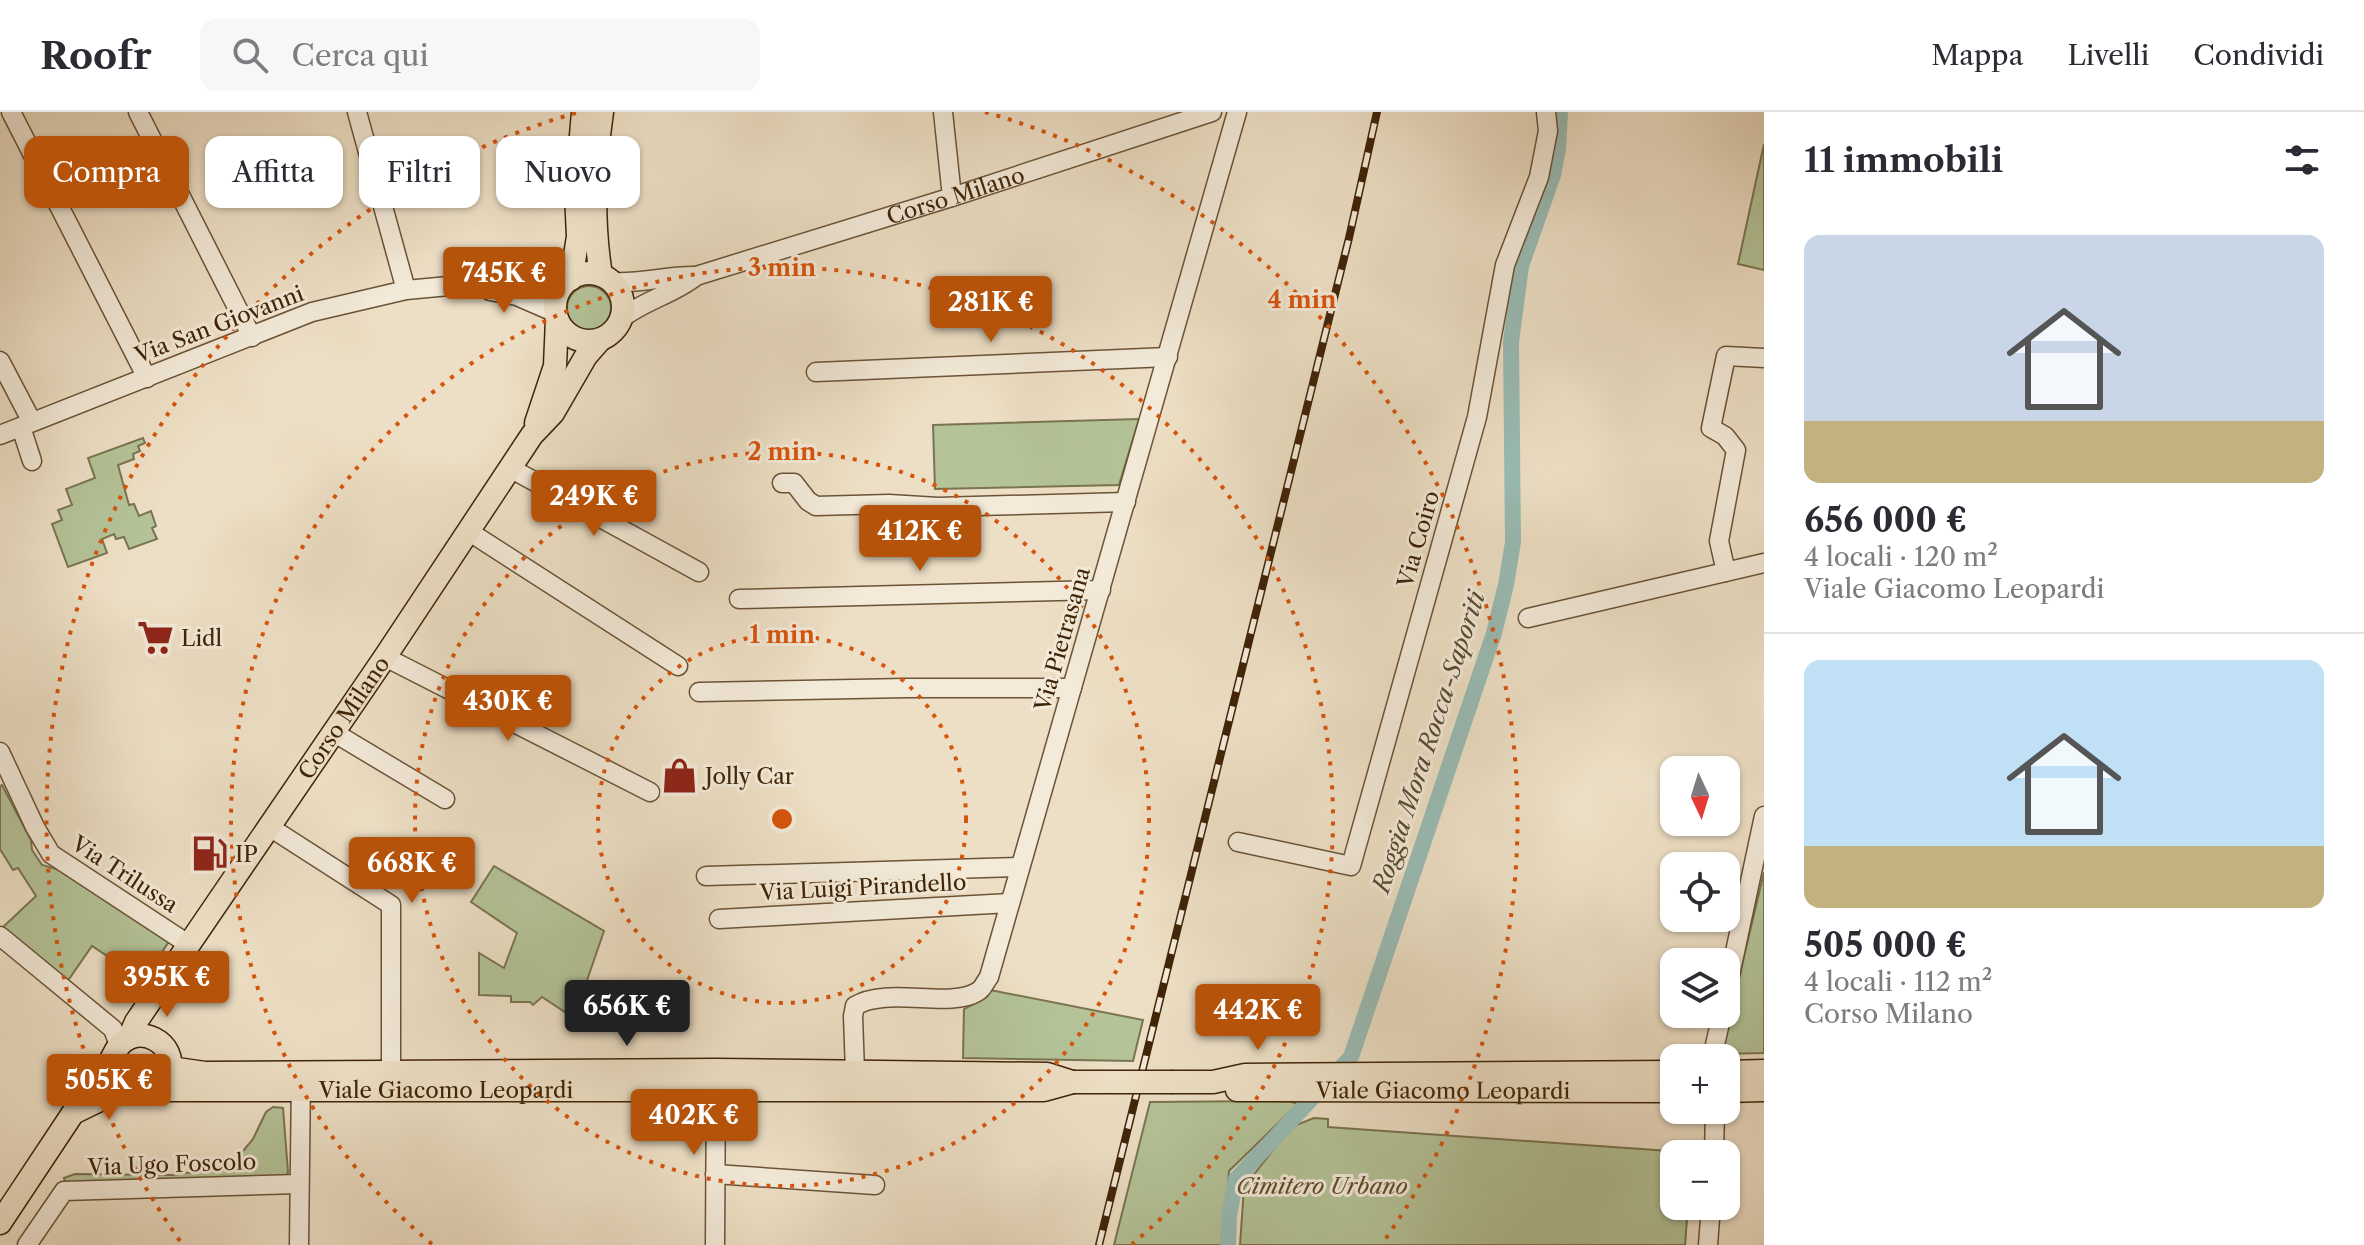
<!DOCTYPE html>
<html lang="it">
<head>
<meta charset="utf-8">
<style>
  body { margin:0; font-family:"Libre Caslon Text",serif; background:#f7f7f7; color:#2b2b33; height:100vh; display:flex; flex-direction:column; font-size:30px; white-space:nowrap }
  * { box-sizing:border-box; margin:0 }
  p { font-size:26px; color:#7c7c81 }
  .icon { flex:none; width:44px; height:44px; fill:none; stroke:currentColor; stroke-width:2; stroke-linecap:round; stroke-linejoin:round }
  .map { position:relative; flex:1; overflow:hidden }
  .sheet { display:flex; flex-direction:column; background:#fff; width:600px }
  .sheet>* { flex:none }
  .banner { position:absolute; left:24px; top:24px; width:760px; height:72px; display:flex; gap:16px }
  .needle { width:52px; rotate:176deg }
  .buttons { position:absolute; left:1660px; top:644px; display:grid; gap:16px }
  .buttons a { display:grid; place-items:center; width:80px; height:80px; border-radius:16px; background:#fff; box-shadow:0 2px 6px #0004; font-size:40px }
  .price { position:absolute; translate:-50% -68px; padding:0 18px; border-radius:8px; background:#b45309; color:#fff; font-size:26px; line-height:52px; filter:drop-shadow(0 2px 4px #0008) }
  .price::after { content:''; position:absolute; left:50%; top:48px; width:24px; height:18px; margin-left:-12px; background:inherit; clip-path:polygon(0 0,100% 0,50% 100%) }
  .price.on { background:#222; color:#fff }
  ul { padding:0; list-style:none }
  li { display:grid; align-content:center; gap:16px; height:424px; padding:0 40px }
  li+li { border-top:2px solid #e1e1e2 }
  li span { display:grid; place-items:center; height:248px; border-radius:16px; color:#555 }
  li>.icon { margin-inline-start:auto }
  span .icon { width:144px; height:144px; fill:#fffc; stroke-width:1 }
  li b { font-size:34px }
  h2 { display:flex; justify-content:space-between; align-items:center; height:96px; padding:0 40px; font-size:34px }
  .chip { padding:0 28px; border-radius:16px; background:#fff; box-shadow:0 2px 6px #0004; font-size:28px; line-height:72px }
  .chip.on { background:#b45309; color:#fff }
  header { display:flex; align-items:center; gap:48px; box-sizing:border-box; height:112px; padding:0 40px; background:#fff; border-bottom:2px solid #e1e1e2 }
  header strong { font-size:38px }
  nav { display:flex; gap:44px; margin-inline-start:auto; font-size:28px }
  .search { width:560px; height:72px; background:#f7f7f7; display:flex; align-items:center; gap:20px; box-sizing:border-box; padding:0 28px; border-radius:16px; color:#7c7c81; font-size:30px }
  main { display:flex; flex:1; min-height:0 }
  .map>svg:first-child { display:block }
</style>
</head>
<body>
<header>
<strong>Roofr</strong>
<div class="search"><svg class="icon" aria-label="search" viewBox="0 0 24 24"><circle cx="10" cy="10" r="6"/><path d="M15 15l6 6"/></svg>Cerca qui</div>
<nav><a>Mappa</a><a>Livelli</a><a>Condividi</a></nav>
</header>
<main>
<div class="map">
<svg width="1764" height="1133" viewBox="0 0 1764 1133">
  <rect width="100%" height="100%" fill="#eddfc5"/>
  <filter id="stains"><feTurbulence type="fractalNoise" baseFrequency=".0025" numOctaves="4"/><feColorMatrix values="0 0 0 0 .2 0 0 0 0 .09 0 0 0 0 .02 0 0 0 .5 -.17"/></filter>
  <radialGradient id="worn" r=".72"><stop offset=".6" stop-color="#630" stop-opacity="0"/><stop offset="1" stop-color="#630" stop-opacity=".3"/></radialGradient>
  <path fill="#b4c398" stroke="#7a7450" stroke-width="2" d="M1764,32V158L1738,152Z
    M567 196a22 22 0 1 1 44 0a22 22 0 1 1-44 0Z
    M1139,307L1119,373L935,377L933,313Z
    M143,326L145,331L138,334L140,339L133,342L134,347L118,353L129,393L134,392L139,404L151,399L156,414L152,416L157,427L129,437L124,425L116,427L114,422L102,427L107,441L68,455L52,412L62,408L58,398L72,393L66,377L95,366L88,346Z
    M2,673L31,728L32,738L42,753L73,762L170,828L143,868L92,834L67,870L1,817L36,784L18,756L13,758L0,737V674Z
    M494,754L604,819L574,906L542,885L533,893L530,890H511V884L479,883V841L504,856L517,821L471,790Z
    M1764,760V941L1721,942Z
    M990,878L1143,908L1133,949L963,946L964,897L987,885Z
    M1289,989L1298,992L1229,1059L1224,1133H1114L1150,990Z
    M273,995L283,996L288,1060L285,1067L66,1074L64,1066L75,1062L172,1063L230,1055L253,1027L266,1000Z
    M1314,1006L1328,1007V1015L1669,1039V1051L1674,1052V1094H1688L1685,1133H1240L1244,1075L1291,1015Z"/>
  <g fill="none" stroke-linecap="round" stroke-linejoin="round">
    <path stroke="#99bcb5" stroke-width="16" d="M1228,1133L1229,1104L1236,1067L1351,945L1494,521L1506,473L1513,430L1511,230L1521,154L1553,63L1558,37L1560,0"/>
    <defs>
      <g id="minor">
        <path d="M11,0L147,266"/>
        <path d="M138,0L252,225"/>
        <path d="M357,0L406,178"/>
        <path d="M943,0L952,85"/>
        <path id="s1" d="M612,170C641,172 668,163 696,164L952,85L1212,0"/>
        <path d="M490,179L517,184L556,201"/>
        <path d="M622,206C645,188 674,182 696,164"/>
        <path d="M0,249L32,310"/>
        <path d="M816,260L1168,245"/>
        <path d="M21,315L32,349"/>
        <path d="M0,323L312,200L406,178L502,169L563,174"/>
        <path d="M510,356L699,460"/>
        <path d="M782,371H794L808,389L816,394L889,392L938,395L1126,390"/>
        <path d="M468,419L678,554"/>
        <path d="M1726,460L1719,429L1736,338L1725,324L1711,316L1726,244L1764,246"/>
        <path d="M739,487L1101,478"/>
        <path d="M1528,506L1764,451"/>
        <path d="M385,545L650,680"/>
        <path d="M699,580L906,576H1072"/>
        <path d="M333,620L445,687"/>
        <path d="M0,640L35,715L51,742L188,832"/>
        <path d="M268,714L391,793V960"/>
        <path d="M1238,730L1351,754L1477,305L1505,153L1539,65L1548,19L1546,0"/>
        <path d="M706,764L1020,755"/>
        <path d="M719,807L1010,791"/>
        <path d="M0,824L113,917L119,933"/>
        <path d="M1726,882L1764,704"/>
        <path d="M1712,946L1722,902"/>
        <path d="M855,960L853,904L855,894C887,874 949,897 977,880C983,877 985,870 989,865L1237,0"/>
        <path d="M1714,1042L1715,998"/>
        <path d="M715,1062L875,1073"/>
        <path d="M27,1133L64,1079L299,1072"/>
        <path d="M299,1133L301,964"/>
        <path d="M715,1133L716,965"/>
        <path d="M1708,1133L1711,1094"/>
      </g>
      <g id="major">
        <circle cx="589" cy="195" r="34"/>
        <path d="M601,163C592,108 594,55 602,0"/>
        <path d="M571,167L578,125L576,81L583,0"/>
        <path d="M536,311L555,254L557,207"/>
        <path id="s2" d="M129,926L136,910L385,545L532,323L553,301L586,244L600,228"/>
        <path d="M170,956L205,961L716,958L1047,962L1072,970"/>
        <path d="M1726,960L1764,959"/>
        <path d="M1173,970H1213L1245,963L1674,960"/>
        <path id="s3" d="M154,978H1044L1073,970"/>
        <path id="s4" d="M1237,978L1674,979"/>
        <path d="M1726,979L1764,978"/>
        <path d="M73,1001C89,994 106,983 124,979C130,977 135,981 141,981C154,981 165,972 169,960C178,931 138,910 119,934C106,950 114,966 127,977"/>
        <path d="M0,1111L73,1001L98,972L113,944"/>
      </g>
    </defs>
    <use href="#minor" stroke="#6b5336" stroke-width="21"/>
    <use href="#major" stroke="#402407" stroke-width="25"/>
    <use href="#minor" stroke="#f3ead9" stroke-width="18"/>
    <use href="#major" stroke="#eddfc5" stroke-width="22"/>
    <defs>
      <path id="rail" d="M1099,1133L1349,126L1377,0"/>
    </defs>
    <use href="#rail" stroke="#402407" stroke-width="8"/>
    <use href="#rail" stroke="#f3ead9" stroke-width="5" stroke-dasharray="15" stroke-linecap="butt"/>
    <defs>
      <path id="major-bridge" d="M1073,970H1173"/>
    </defs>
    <use href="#major-bridge" stroke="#402407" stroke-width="25" stroke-linecap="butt"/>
    <use href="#major-bridge" stroke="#eddfc5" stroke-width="22"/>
  </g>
  <g fill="none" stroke="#d7540c" stroke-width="4" stroke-dasharray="4 8">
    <circle cx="782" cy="707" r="184"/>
    <circle cx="782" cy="707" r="367"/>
    <path d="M432 1132A551 551 0 1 1 1132 1132"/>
    <path d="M180 1129A735 735 0 0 1 579 0M985 0A735 735 0 0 1 1384 1129"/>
  </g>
  <defs>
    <symbol id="supermarket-bare" viewBox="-9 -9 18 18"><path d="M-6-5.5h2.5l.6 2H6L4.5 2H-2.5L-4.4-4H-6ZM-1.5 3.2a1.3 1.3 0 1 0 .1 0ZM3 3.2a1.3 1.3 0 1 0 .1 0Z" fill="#8f2418" stroke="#f3ead9" stroke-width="2.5" paint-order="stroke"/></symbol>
    <symbol id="shop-bare" viewBox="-9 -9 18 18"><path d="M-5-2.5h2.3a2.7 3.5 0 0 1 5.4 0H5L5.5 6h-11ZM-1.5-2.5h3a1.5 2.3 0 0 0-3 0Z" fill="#8f2418" stroke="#f3ead9" stroke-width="2.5" paint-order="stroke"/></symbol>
    <symbol id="fuel-bare" viewBox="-9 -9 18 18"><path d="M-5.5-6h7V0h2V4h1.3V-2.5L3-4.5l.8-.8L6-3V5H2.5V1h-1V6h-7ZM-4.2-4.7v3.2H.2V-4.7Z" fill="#8f2418" stroke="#f3ead9" stroke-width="2.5" paint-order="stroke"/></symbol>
  </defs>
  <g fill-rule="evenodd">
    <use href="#supermarket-bare" x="130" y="500" width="51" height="51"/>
    <use href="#shop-bare" x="654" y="638" width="51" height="51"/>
    <use href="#fuel-bare" x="184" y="716" width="51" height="51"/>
  </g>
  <g text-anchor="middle" stroke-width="6" stroke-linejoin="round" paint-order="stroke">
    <g font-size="22" fill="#402407" stroke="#f3ead9">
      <text dy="8" stroke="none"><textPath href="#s1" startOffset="356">Corso Milano</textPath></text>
      <text transform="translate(219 212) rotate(-21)" y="8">Via San Giovanni</text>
      <text transform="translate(1418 427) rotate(-74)" y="8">Via Coiro</text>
      <text transform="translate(1062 527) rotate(-74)" y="8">Via Pietrasana</text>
      <text dy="8" stroke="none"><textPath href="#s2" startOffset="386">Corso Milano</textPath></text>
      <text transform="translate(125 762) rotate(33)" y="8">Via Trilussa</text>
      <text transform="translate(863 775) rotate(-3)" y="8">Via Luigi Pirandello</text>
      <text dy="8" stroke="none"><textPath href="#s3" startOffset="292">Viale Giacomo Leopardi</textPath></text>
      <text dy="8" stroke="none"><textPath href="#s4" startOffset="206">Viale Giacomo Leopardi</textPath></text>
      <text transform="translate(172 1052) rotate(-2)" y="8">Via Ugo Foscolo</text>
    </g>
    <g font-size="22" fill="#402407" stroke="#f3ead9" text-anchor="start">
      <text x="181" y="534">Lidl</text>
      <text x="705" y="672">Jolly Car</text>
      <text x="235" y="750">IP</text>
    </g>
    <g font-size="22" font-style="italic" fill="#5d4c2b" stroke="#f3ead9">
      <text x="1322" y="1082">Cimitero Urbano</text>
    </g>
    <g font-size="24" font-style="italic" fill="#564a32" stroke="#f3ead9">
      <text transform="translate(1429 630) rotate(-72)" y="8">Roggia Mora Rocca-Saporiti</text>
    </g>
  </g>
  <circle cx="782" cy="707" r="12" fill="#d7540c" stroke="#f3ead9" stroke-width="4"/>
  <g font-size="24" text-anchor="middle" font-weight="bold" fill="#d7540c" stroke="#f3ead9" stroke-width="6" stroke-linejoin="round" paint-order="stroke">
    <text x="782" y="164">3 min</text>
    <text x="1302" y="196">4 min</text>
    <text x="782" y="348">2 min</text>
    <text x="782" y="531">1 min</text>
  </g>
  <rect width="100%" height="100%" filter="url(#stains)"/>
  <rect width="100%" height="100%" fill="url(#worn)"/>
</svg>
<div class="buttons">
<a><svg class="needle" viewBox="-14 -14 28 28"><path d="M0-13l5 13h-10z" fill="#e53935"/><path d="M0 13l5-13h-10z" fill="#7c7c81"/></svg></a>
<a><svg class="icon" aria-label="locate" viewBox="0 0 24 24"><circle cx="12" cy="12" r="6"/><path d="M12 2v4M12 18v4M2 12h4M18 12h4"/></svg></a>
<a><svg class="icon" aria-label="layers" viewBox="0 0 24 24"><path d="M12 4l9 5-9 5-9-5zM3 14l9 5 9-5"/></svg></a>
<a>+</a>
<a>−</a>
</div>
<b class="price" style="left:504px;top:203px">745K €</b>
<b class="price" style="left:991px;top:232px">281K €</b>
<b class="price" style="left:594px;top:426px">249K €</b>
<b class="price" style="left:920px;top:461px">412K €</b>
<b class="price" style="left:508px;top:631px">430K €</b>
<b class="price" style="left:412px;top:793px">668K €</b>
<b class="price" style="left:167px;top:907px">395K €</b>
<b class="price on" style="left:627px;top:936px">656K €</b>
<b class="price" style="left:1258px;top:940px">442K €</b>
<b class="price" style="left:109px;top:1010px">505K €</b>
<b class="price" style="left:694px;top:1045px">402K €</b>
<div class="banner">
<a class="chip on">Compra</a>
<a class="chip">Affitta</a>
<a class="chip">Filtri</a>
<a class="chip">Nuovo</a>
</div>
</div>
<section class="sheet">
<h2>11 immobili<svg class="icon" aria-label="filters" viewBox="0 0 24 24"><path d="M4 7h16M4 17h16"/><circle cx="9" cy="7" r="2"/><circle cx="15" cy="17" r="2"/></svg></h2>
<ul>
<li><span style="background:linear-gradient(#c9d6e8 75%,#c2b280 0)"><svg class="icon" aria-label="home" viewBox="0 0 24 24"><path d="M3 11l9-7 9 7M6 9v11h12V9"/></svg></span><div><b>656 000 €</b><p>4 locali · 120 m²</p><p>Viale Giacomo Leopardi</p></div></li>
<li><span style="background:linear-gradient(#bfe0f5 75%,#c2b280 0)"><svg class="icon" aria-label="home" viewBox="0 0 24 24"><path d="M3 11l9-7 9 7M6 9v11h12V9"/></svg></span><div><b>505 000 €</b><p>4 locali · 112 m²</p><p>Corso Milano</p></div></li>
</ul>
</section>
</main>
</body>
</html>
